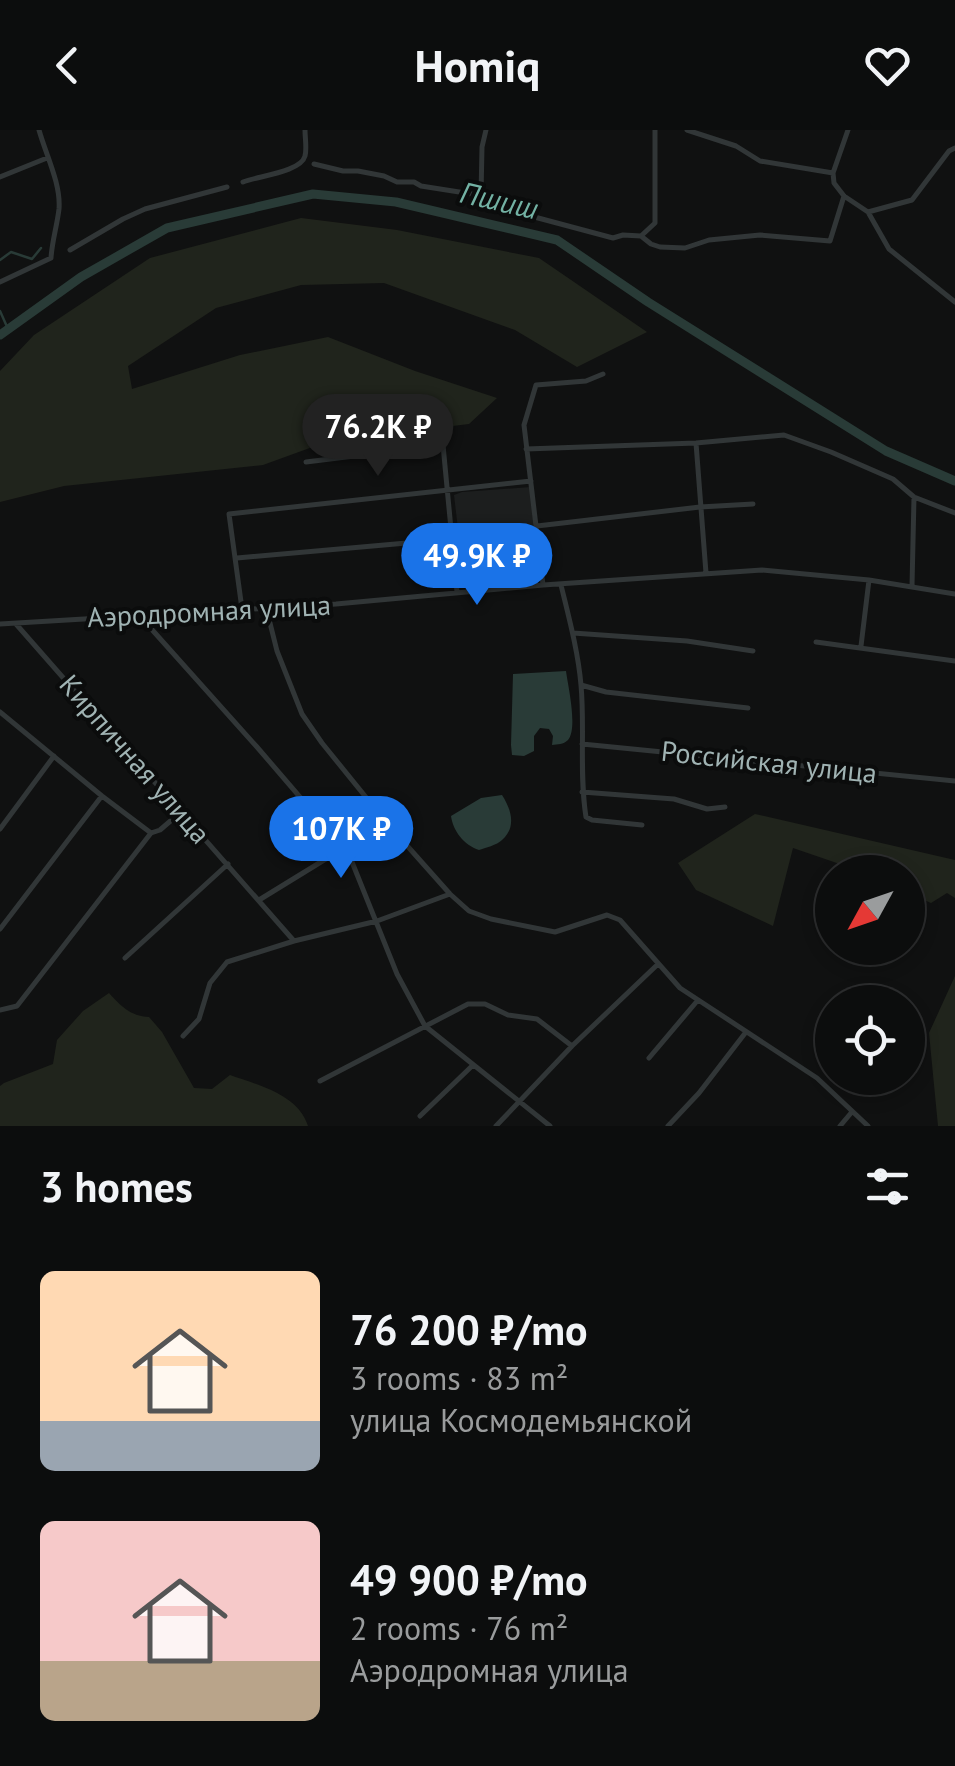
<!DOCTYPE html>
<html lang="en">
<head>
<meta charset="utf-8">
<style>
  body { margin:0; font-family:"PT Sans",sans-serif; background:#151616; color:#f1f3f6; height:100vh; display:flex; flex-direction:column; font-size:38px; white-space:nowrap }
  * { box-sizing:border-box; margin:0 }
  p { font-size:32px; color:#9a9c9d }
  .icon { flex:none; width:55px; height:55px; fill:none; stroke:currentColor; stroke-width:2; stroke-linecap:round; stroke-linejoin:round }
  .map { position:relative; height:996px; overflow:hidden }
  .panel { display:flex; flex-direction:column; background:#0c0d0d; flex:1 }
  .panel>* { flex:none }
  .needle { width:65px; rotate:230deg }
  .tools { position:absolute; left:815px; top:725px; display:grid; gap:20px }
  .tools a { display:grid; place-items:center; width:110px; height:110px; border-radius:50%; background:#0c0d0d; box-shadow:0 5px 15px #0003,0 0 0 2px #2c2d2e; font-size:50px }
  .price { position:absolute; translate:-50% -85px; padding:0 22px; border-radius:35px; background:#1a73e8; color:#fff; font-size:32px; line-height:65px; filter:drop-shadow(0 2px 5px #0008) }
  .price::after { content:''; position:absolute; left:50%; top:60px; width:30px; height:22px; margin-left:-15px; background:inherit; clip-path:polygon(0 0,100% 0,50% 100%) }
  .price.active { background:#222; color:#fff }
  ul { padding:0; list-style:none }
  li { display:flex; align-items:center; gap:30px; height:250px; padding:0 40px }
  li span { display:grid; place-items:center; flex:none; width:280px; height:200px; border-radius:15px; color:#555 }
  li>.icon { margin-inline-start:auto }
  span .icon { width:120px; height:120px; fill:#fffc; stroke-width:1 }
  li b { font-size:42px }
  h2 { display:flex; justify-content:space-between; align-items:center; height:120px; padding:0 40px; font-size:42px }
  header { display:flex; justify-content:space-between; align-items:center; height:130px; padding:0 40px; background:#0c0d0d; font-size:45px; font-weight:600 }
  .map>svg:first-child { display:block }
</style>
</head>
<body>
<header><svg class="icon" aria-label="back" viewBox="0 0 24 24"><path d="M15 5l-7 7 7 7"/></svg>Homiq<svg class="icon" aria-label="heart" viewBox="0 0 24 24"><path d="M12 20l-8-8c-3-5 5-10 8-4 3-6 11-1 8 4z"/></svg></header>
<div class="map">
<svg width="955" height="996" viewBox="0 0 955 996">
  <rect width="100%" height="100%" fill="#101111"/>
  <path fill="#1c1e1e" d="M531,357L541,445L464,450L454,365L462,362Z"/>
  <path fill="#20241c" d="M301,88L397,100L539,128L647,202L577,237L515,200L384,153L301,155L216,178L128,236L132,259L240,225L328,207L415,241L497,268L469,294L329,311L263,335L64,356L0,372V241L34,205L150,128Z
    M755,684L955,730V768L947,763L931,773L908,763V742H863L793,718L773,796L696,760L678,733Z
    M955,846V996H938L929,903Z
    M109,863C121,876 130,886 149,887L162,902L194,958L212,959L230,945C258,955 298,964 308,996H0V956L4,953L53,934L57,910L83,881Z"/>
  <path fill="#293b37" d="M566,541C568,556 578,598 568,610C563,615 558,614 552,615L553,606L549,599L540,598L534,606V621L524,626L512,625L511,615L513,544Z
    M502,665C511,679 517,697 502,710C497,715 485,718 479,720C464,715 453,701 451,686L481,668Z"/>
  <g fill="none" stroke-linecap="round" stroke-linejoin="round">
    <path stroke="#293b37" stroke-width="2.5" d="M0,130L11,122L32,129L41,118
      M0,181L8,199"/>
    <path stroke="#293b37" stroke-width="9" d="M0,205L81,147L167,98L313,64L396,72L557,110L648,172L886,321L955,351"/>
    <path stroke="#313637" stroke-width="5" d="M655,0V93L641,106L651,114L660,117L685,118L709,110L760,105L830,111L844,66
      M687,0L736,16L760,31L833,43
      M848,0L833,43L834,53L844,66L868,82L889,119L955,172
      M314,34L343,41H358L384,46L397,52H414L421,56L491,67L527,85L613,108L623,105L641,106
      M0,47L47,28
      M243,52C258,46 301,42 305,26C307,19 305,8 305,0
      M481,65L482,17L486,0
      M868,82L912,70L949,21L955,18
      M70,120L123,89L145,79L227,57
      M0,152L51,128C52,111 57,96 59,79C61,54 46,25 39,0
      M696,313L706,443
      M526,319L696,313L784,305L831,322L893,349L914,367L955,383
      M306,332L443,315L457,462
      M537,396L700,377L753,374
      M237,428L452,409
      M543,455L524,295L536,255L586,251L603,244
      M561,455C569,488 578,521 581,555C585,599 579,643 586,687L592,690L642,695
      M912,456L914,367
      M266,477L277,521L302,584L322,613L386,692L450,764L469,781L491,789L555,802L607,785L620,790L680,858L817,948L868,996
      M242,479L229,384L531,351
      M138,484L257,617L342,716L350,727L397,844L425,896L550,996
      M0,494L336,474L543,455L762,440L869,450L955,464
      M16,494L294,811
      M573,503L687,511L753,521
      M816,512L955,531
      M861,516L869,450
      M581,555L606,562L748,578
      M0,582L102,666L151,703
      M582,614L955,651
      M582,662L674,669L707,679L725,677
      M0,699L54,626
      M259,770L386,692
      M0,799L101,667
      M125,828L228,734
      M0,880L17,876L151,703L160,700L182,681
      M183,906L199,889L210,853L227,832L294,811L377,791L450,764
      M649,928L698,870
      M320,951L468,874H485L508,885L537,889L572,916
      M420,986L472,936
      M496,996L572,916L657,835
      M668,996L699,963L746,902
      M840,996L851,983"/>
  </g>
  <g text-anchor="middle" stroke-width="8" stroke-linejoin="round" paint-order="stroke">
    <g font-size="28" fill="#a0b3b3" stroke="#0b0c0c">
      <text transform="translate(209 481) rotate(-3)" y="10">Аэродромная улица</text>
      <text transform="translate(135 629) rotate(49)" y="10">Кирпичная улица</text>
      <text transform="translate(769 632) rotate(6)" y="10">Российская улица</text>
    </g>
    <g font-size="30" font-style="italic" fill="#73b2a4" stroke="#0b0c0c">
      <text transform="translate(499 71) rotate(13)" y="10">Пшиш</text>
    </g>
  </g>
</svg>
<div class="tools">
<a><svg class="needle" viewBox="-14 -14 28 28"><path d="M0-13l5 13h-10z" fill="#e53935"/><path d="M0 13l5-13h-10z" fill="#9a9c9d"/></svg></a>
<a><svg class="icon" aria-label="locate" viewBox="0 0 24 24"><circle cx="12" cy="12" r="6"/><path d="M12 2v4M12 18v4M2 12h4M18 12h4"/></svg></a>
</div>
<b class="price active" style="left:378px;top:349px">76.2K ₽</b>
<b class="price" style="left:477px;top:478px">49.9K ₽</b>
<b class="price" style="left:341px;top:751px">107K ₽</b>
</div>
<section class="panel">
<h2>3 homes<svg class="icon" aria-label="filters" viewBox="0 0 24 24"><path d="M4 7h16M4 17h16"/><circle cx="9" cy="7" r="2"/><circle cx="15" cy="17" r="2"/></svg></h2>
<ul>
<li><span style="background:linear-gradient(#ffd9b3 75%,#9aa5b1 0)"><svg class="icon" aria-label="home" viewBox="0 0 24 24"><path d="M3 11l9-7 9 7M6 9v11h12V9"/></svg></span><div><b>76 200 ₽/mo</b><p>3 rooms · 83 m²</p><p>улица Космодемьянской</p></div></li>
<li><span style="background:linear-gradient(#f6c9c9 70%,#b9a48a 0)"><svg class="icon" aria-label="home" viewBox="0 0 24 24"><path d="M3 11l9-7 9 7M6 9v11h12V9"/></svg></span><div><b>49 900 ₽/mo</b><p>2 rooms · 76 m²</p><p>Аэродромная улица</p></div></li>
</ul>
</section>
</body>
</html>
